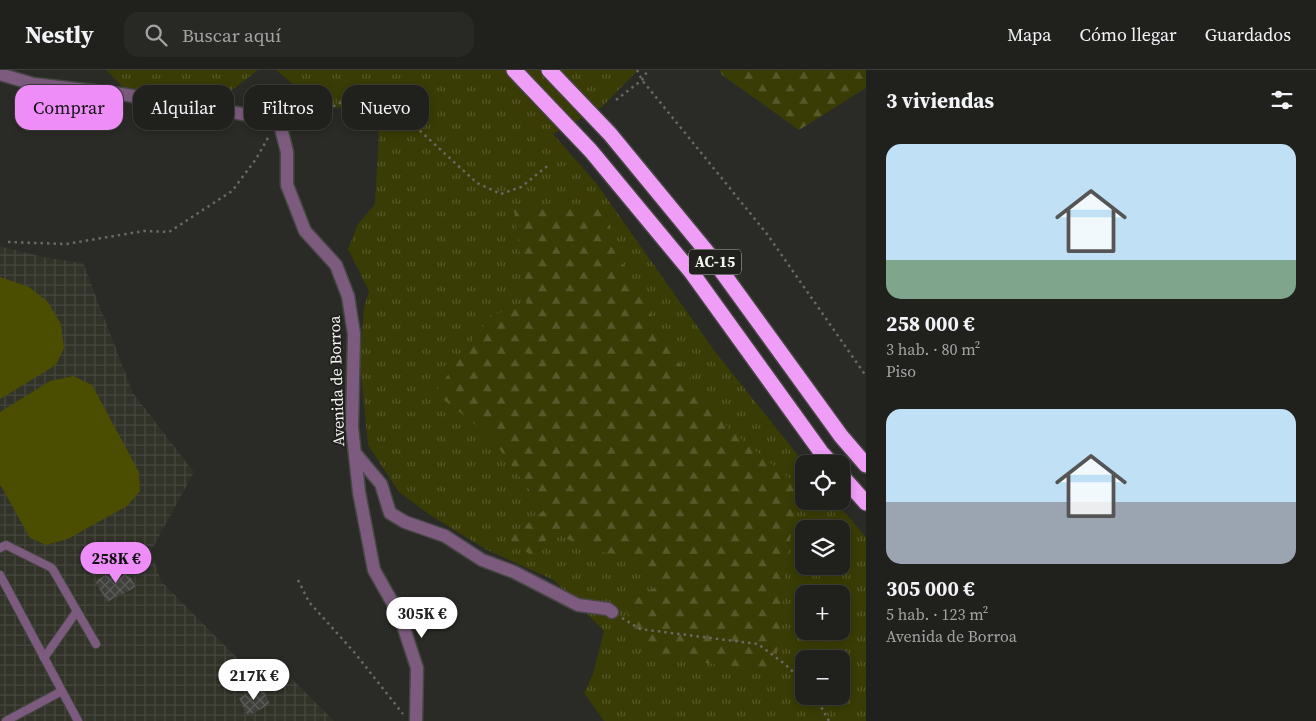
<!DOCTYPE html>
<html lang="es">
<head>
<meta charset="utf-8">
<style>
  body { margin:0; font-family:"Source Serif 4",serif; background:#282825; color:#f1f3f6; height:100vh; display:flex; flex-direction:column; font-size:19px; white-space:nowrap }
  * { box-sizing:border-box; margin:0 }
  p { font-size:16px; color:#a2a3a3 }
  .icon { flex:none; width:28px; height:28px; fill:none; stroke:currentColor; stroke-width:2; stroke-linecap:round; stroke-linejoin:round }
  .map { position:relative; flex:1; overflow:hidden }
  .sheet { display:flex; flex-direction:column; background:#20201c; width:450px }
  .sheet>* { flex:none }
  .guide { position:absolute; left:15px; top:15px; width:475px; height:45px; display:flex; gap:10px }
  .fabs { position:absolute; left:795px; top:385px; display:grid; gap:10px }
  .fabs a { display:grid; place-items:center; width:55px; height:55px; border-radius:10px; background:#20201c; box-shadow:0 2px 8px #0003,0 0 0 1px #3d3e3b; font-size:25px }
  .price { position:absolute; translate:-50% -42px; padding:0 11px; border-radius:18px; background:#fff; color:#222; font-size:16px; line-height:32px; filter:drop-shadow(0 1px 2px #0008) }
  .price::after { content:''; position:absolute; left:50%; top:30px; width:15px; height:11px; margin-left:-8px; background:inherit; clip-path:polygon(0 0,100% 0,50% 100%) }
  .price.selected { background:#ee8cf8; color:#111 }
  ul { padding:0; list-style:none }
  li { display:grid; align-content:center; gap:10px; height:265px; padding:0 20px }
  li span { display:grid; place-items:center; height:155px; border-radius:15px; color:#555 }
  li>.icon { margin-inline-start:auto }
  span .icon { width:90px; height:90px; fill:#fffc; stroke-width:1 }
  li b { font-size:21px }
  h2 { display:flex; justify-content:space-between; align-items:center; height:60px; padding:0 20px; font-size:21px }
  .pill { padding:0 18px; border-radius:15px; background:#20201c; box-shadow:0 2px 8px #0003,0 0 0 1px #3d3e3b; font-size:18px; line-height:45px }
  .pill.selected { background:#ee8cf8; color:#111 }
  header { display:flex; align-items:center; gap:30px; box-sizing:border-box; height:70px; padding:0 25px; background:#20201c; border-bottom:1px solid #3d3e3b }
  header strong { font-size:24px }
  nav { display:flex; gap:28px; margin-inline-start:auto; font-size:18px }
  .search { width:350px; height:45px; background:#282825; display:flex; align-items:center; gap:12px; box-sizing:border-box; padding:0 18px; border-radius:15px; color:#a2a3a3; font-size:19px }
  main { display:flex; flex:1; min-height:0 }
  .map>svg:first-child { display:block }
</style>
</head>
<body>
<header>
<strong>Nestly</strong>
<div class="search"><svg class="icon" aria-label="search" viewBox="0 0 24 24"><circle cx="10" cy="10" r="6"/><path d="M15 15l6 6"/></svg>Buscar aquí</div>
<nav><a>Mapa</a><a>Cómo llegar</a><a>Guardados</a></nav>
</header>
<main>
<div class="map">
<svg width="866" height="651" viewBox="0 0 866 651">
  <defs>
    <pattern id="industrial-grid" width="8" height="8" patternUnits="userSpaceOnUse" patternTransform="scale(1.25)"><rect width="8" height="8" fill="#313228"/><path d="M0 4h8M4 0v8" fill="none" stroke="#45463d"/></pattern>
    <pattern id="grass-tufts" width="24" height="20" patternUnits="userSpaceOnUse" patternTransform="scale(1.25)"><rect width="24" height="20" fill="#3a3c05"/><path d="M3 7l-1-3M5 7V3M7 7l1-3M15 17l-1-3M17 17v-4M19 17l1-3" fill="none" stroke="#57592a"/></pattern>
    <pattern id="forest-firs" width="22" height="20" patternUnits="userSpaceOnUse" patternTransform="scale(1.25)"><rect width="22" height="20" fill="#3a3c05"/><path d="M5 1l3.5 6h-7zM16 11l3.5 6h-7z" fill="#57592a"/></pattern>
    <pattern id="building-cross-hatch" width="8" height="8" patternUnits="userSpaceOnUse" patternTransform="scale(1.25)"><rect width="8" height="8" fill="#40413c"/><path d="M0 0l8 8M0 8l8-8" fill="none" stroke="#5c5d59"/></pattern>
  </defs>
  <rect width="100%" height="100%" fill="#2a2a26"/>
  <path fill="url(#industrial-grid)" d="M0,176L43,187L83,193L133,323L194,402L151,481L161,511L251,602L273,590L334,651H0Z"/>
  <path fill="url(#grass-tufts)" fill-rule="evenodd" d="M106,0H258L232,20L209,55L149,43Z
    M276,0H638L602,37L553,64L596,113L716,283L805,394L804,431H835L866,467V651H604L584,623L593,604L604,561L554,510L487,480L430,445L399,422L368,375L360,292L364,238L369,221L348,179L358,154L375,134L379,61L350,38L320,37ZM804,459H841V496H804ZM804,524H841V561H804ZM804,589H841V626H804Z"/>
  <path fill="url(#forest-firs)" d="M720,0H866V18L799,60L722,5Z
    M603,135L620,189L674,286L729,359L802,419L787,482L782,543L775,600L696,592L641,582L624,535L656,517L637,488L590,480L553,462L532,486L509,469L544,440L490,366L435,323L491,245L527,236L514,140Z"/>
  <path fill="#4b4e00" d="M0,207L29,217L48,232L61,254L64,278L56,295L0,329Z
    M73,306L92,315L139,402L140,421L127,436L68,469L46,475L30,468L0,414V342L50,311Z"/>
  <path fill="url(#building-cross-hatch)" d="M124,495L136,517L107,532L95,511Z
    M261,616L270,634L248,646L239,628Z"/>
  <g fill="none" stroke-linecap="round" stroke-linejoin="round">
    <defs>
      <path id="lane" d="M0,478L6,475L52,498L96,574
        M0,505L78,651
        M44,588L77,541
        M6,651L62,621"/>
      <path id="street" d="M0,4L33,14L121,24L279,50L287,82V115L305,161L336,195L348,226L354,264L352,357L359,422L374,500L400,546L417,598L416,651
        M355,383L381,414L390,443L405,452L445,466L482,490L514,502L578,535L608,539L612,542"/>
      <path id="highway" d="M514,0L591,81L692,203L821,382L832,394
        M549,0L610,64L712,188L841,366L866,395
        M841,405L866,433"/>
    </defs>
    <use href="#lane" stroke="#464643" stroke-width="10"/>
    <use href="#street" stroke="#464643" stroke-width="15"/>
    <use href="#highway" stroke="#464643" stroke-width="18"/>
    <path stroke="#686865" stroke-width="2.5" stroke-dasharray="2.5 4" stroke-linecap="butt" d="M637,0L642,10L767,164L866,306
      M616,30L642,10L648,0
      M290,47L300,44L314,45L367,21L384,28L477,113L501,124L521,117L550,94
      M8,172L66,174L144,161L169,162L232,121L256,89L269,66
      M298,510L309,532L354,582L403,644
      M622,548L640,559L758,574L786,595L804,613
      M815,626L829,651"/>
    <use href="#lane" stroke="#7c5b7f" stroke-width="8"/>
    <use href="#street" stroke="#7c5b7f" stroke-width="12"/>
    <use href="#highway" stroke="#ef9df7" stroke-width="15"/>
  </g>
  <g text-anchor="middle" stroke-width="4" stroke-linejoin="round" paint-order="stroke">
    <rect fill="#20211c" stroke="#b4b5b2" stroke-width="1" x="689" y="179.5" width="52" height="25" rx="4"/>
    <g font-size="15" font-weight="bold" fill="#f4f5f2">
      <text x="715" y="197">AC-15</text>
    </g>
    <g font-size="16" fill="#f4f5f2" stroke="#20211c">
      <text transform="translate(336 311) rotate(-92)" y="6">Avenida de Borroa</text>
    </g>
  </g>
</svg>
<div class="fabs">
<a><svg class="icon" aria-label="locate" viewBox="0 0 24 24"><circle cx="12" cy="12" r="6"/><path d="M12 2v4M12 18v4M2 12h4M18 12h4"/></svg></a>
<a><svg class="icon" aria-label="layers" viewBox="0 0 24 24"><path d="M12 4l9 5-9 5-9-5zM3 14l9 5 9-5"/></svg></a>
<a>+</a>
<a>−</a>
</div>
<b class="price selected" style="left:116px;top:514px">258K €</b>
<b class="price" style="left:422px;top:569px">305K €</b>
<b class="price" style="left:254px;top:631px">217K €</b>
<div class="guide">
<a class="pill selected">Comprar</a>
<a class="pill">Alquilar</a>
<a class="pill">Filtros</a>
<a class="pill">Nuevo</a>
</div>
</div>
<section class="sheet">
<h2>3 viviendas<svg class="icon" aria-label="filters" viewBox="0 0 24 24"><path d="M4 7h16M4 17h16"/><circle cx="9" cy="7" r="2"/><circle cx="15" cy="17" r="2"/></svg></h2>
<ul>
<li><span style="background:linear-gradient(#bfe0f5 75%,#7fa58c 0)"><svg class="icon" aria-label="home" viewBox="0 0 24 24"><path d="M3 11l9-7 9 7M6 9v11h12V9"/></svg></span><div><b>258 000 €</b><p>3 hab. · 80 m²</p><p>Piso</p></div></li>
<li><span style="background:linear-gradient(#bfe0f5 60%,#9aa5b1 0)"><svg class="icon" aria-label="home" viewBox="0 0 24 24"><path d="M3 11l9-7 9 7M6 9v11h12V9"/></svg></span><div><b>305 000 €</b><p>5 hab. · 123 m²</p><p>Avenida de Borroa</p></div></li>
</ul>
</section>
</main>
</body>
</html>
